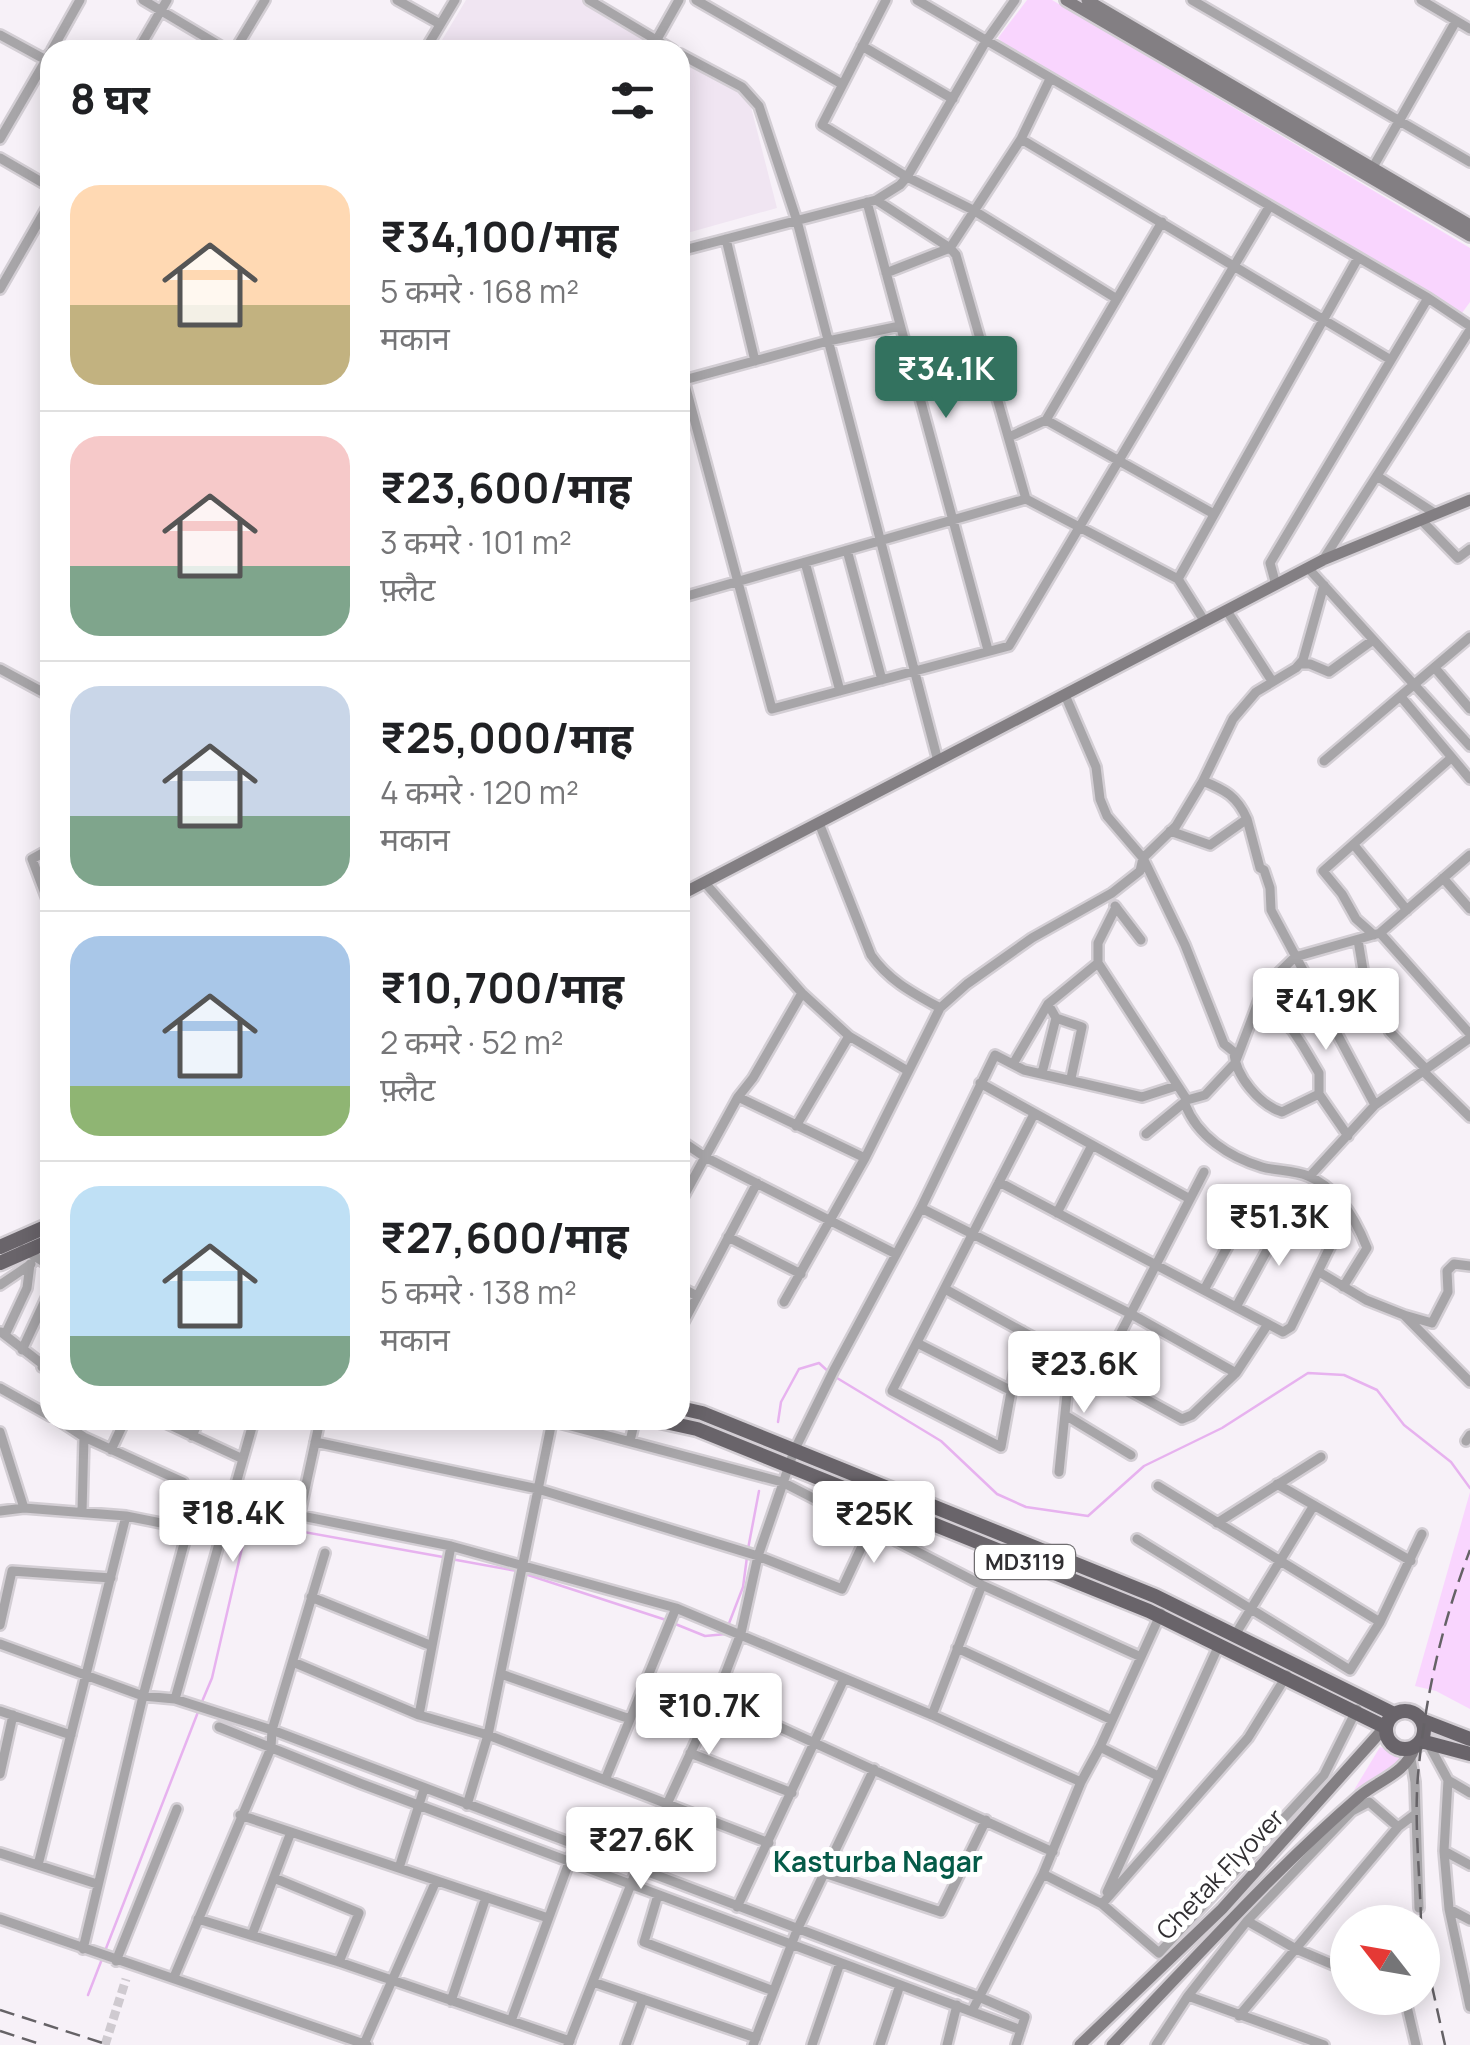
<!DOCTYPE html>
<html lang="hi">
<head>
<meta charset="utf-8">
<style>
  body { margin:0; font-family:Manrope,"Noto Sans Devanagari",sans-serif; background:#f6f6f6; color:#202124; height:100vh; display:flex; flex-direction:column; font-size:38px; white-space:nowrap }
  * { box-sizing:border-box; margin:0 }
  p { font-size:32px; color:#757577 }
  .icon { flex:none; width:55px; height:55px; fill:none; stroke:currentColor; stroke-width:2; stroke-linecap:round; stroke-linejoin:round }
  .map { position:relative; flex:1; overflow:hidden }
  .panel { position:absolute; left:40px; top:40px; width:650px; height:1390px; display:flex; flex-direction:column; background:#fff; border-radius:30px; box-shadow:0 5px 25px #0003 }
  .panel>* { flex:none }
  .needle { width:65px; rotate:301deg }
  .controls { position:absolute; left:1330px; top:1905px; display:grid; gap:20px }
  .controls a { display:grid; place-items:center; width:110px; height:110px; border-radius:50%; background:#fff; box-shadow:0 5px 25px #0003; font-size:50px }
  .price { position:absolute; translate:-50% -85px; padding:0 22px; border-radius:10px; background:#fff; color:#222; font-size:32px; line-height:65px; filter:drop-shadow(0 2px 5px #0008) }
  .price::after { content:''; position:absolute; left:50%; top:60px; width:30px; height:22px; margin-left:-15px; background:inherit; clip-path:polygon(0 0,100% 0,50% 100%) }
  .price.current { background:#33725f; color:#fff }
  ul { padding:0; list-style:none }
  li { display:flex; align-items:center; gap:30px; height:250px; padding:0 30px }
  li+li { border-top:2px solid #e0e0e0 }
  li span { display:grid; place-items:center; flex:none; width:280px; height:200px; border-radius:30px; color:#555 }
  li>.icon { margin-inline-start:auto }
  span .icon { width:120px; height:120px; fill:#fffc; stroke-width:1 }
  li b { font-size:42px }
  h2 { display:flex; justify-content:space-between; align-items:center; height:120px; padding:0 30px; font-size:42px }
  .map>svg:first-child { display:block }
</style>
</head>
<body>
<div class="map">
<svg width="1470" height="2045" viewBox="0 0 1470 2045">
  <rect width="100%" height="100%" fill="#f7f1f8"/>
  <path fill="#f0e5f2" d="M466,0H585L668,50H436Z
    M680,57L738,92L751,107L777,208L680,235Z"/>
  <path fill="#f9d5fe" d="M1027,0H1052L1470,248V302L1462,313L1008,48L998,38Z
    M1470,1492V1709L1436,1691L1415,1686Z
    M1380,1747L1394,1751L1402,1760L1354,1790Z"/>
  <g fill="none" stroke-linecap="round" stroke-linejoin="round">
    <path stroke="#e7b2ef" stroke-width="2.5" d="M837,1378L941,1441L997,1494L1026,1507L1088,1516L1144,1466L1222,1428L1308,1373L1344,1375L1377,1390L1404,1425L1451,1462L1470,1488
      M778,1422L781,1402L799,1369L819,1363L830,1373
      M748,1549L759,1491
      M451,1559L517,1571
      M525,1574L663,1619L705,1636L726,1634
      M728,1626L743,1587L747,1557
      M201,1704L212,1678L248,1522L443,1557
      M105,1951L198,1712
      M88,1995L102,1959"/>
    <path stroke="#cfcad0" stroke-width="9" stroke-dasharray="9 4.5" stroke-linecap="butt" d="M105,2045L126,1979"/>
    <defs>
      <path id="street" d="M143,0L227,50
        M397,0L440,24
        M589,0L673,50
        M696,0L842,84
        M886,0L822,125L907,177L973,210L1117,299
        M917,0L1428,298L1470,326
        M1192,0L1470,162
        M1421,0L1470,29
        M0,35L46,60
        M656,41L679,0
        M862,46L953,99
        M52,50L80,0
        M138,50L167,0
        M235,50L265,0
        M425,50L455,0
        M680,54L742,87L759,106L797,221L938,761
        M0,139L50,53
        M1021,139L1391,360
        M0,158L50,187
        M1373,167L1456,21
        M876,200L950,248L956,255L1026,499
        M867,202L988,650
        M726,239L755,361
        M680,251L876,200L900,185L907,177L986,41L1015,0
        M886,273L950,248L1021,139L1050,79
        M0,289L50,202
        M680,366L772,709L1009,646L1269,207
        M684,380L828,341L900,326
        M1046,420L1214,514
        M1009,437L1046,420L1162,222
        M1377,476L1436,514
        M1421,520L1458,558L1470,549
        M847,550L882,680
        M1323,560L1470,330
        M805,562L840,691
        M1308,568L1470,746
        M1178,579L1358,258
        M1276,585L1270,563L1428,298
        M680,598L1026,499L1178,579L1205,622
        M1227,611L1272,681
        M1300,664H1310L1329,672L1373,640
        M1435,668L1470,709
        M0,669L50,696
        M1065,695L1096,767L1100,799L1107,816L1143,858L1185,945L1224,1044L1234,1052C1235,1076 1260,1105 1282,1112L1319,1094
        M1401,697L1470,779
        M1324,761L1470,637
        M1247,819L1260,868L1264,870L1270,888L1271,910L1375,1105L1310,1176
        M819,823L871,955C889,981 913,993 940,1008
        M1170,831L1210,845L1247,819C1237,796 1225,790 1203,781
        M1354,845L1407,910
        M50,849L32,859L50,907
        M1443,878L1470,909
        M705,883L802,993L849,1036L908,1071
        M1115,906L1141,940
        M1116,907L1098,943V963L1187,1100L1205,1095L1235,1063L1264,987L1295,957L1380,933L1470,855
        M1380,933L1470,1034
        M1374,935L1356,919L1342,894L1323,871L1451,758
        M1358,940L1366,988L1390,1032L1426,1069
        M1264,987L1303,1046L1319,1073V1094L1348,1136
        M1048,1004L1056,1018L1082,1027L1071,1078
        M1291,1029L1366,988
        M1013,1064L1048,1004L1098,963
        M1423,1071L1470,1117
        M1042,1073L1056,1018
        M980,1083L1190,1199
        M738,1097L865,1158
        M1185,1104C1197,1136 1229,1157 1262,1167C1276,1171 1294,1170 1308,1176C1338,1188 1356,1220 1367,1248L1343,1287
        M1375,1105L1470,1038
        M50,1124V1140
        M796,1126L849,1036
        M1146,1134L1186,1101
        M680,1140L705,1157L896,1254
        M999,1182L1283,1332L1291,1327L1333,1241L1312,1222L1256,1194L1204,1290
        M680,1203L738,1097L753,1078L802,993
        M921,1208L1131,1314L1236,1373L1268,1324
        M1057,1213L1091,1147
        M1312,1222L1329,1191
        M728,1237L801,1274
        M23,1249L50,1266
        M1319,1272L1366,1300L1404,1315L1470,1382
        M0,1285L31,1264
        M680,1287L697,1296
        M945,1289L1182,1419L1192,1415L1236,1373
        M784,1302L865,1158L940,1008L967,984L1032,938L1112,893L1140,871L1143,858L1176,826L1203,781L1233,719L1256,692L1296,668L1303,660L1324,585
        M1236,1307L1288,1212
        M1404,1315L1432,1323L1448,1292L1447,1271L1454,1264L1470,1266
        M680,1329L757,1183
        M1022,1331L1001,1447L892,1391L1033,1116
        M1,1332L50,1370
        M5,1335L27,1288L30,1264
        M917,1343L1010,1390
        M22,1350L50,1290
        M42,1367L50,1351
        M1100,1373L1204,1172
        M0,1388L50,1416
        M1065,1415L1131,1455
        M58,1420L84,1437L183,1482
        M159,1420L243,1459
        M548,1420L782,1482L982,1585L1141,1657
        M0,1432L24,1508
        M192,1436L199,1420
        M630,1441L635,1420
        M1466,1441L1470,1435
        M315,1442L538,1489L758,1556L842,1589L871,1527
        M111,1450L125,1420
        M1059,1472L1071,1355
        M1277,1484L1411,1561
        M1158,1486L1380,1622
        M232,1502L451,1546L676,1608L932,1715L1081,1782
        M0,1511L24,1508L126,1516L221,1535
        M82,1512L84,1437
        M299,1517L320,1420
        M1217,1523L1321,1457
        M1137,1539L1350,1670L1380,1622L1422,1534
        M311,1597L432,1646
        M0,1625L12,1571L111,1578
        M1235,1635L1314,1505
        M0,1644L143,1696L175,1699L272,1730L979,1997L1025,2017L1016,2045
        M957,1648L1112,1720
        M293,1662L419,1715L488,1735L769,1843
        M501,1674L630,1719
        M716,1698L1053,1852
        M175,1699L254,1420
        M0,1711L71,1735
        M419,1715L451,1546
        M932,1715L982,1585
        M219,1727L362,1784L1021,2030
        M1429,1745L1448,1780L1444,1851L1449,1909L1470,2007
        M1100,1747L1158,1776
        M690,1753L792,1793
        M1411,1759L1415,1782L1419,1908
        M0,1774L13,1715
        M605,1780L676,1608
        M1448,1780L1470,1793
        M467,1805L488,1735L552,1421
        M240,1815L291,1832
        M1444,1851L1470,1865
        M0,1853L97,1884
        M38,1865L126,1516
        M399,1868L424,1789
        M824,1873L941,1912L986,1820
        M1043,1874L1102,1904L1159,1953L1324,1775L1357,1709
        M274,1878L359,1913L339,1962
        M1107,1892L1219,1645
        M658,1895L644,1942L771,1990
        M1102,1904L1248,1738L1287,1675
        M737,1907L844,1679
        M1449,1909L1470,1920
        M0,1919L367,2045
        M198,1919L339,1962L570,2041
        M1247,1921L1296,1949L1348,1971
        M252,1935L291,1832L548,1918
        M83,1949L143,1696L188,1529
        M116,1961L177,1809
        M174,1977L271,1748L272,1730L325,1553
        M593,1982L756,2038
        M1188,1996L1324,2045
        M1405,1998L1416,2045
        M451,2001L486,1897
        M972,2011L1043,1874L1081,1782L1100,1747L1161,1613
        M1239,2016L1398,1827L1414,1815
        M511,2021L575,1846
        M364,2044L436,1881
        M568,2045L637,1869L716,1698L741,1633L758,1556L794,1451L834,1370L921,1208L995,1055L1024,1070L1142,1097L1176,1086
        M626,2045L643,1999
        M753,2045L797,1930L874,1769
        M812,2045L840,1963
        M880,2045L900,1985
        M947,2045L957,2005
        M1156,2045L1188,1996L1247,1921L1352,1811L1369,1802L1398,1827"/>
      <path id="secondary" d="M1066,0L1470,236
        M1087,0L1470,225
        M680,895L1323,560L1470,500
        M1080,2045L1222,1909L1385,1727
        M1112,2045C1193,1961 1272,1872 1360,1796C1381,1779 1405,1774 1415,1747"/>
      <path id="primary" d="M0,1247L50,1225
        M0,1263L50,1241
        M680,1408L702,1413L1155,1596L1394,1714
        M656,1420L697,1429L1149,1611L1385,1727
        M1386 1730a19 19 0 1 1 38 0a19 19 0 1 1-38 0Z
        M1421,1720L1470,1739
        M1421,1741L1470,1754"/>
    </defs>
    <use href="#street" stroke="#d3ced4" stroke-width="14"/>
    <use href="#secondary" stroke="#d3ced4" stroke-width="16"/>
    <use href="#primary" stroke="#d3ced4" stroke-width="19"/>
    <use href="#street" stroke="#a7a5a8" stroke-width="9"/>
    <use href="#secondary" stroke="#837f83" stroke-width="11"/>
    <use href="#primary" stroke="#69646a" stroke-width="14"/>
    <path stroke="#656266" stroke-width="2.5" stroke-dasharray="15 8" stroke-linecap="butt" d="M1421,1922C1420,1874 1414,1823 1418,1775C1425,1697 1442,1623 1470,1550
      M1422,1941L1445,2045
      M0,2010L109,2045
      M0,2031L43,2045"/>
  </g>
  <g text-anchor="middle" stroke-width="10" stroke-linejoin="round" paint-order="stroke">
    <rect fill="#fff" stroke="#6f6d70" stroke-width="2.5" x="975" y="1545" width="100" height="34" rx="8"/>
    <g font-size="22" font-weight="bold" fill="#312f32">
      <text x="1025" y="1570">MD3119</text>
    </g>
    <g font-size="25" fill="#312f32" stroke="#fff">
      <text transform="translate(1220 1874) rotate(-46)" y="9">Chetak Flyover</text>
    </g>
    <g font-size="28" font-weight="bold" fill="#055b48" stroke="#fff">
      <text x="878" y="1872">Kasturba Nagar</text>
    </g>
  </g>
</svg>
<div class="controls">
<a><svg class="needle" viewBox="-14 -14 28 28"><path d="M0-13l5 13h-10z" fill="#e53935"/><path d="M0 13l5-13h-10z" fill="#757577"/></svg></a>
</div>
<b class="price current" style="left:946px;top:421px">₹34.1K</b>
<b class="price" style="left:1326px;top:1053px">₹41.9K</b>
<b class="price" style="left:1279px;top:1269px">₹51.3K</b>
<b class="price" style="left:1084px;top:1416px">₹23.6K</b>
<b class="price" style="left:233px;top:1565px">₹18.4K</b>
<b class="price" style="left:874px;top:1566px">₹25K</b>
<b class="price" style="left:709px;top:1758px">₹10.7K</b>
<b class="price" style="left:641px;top:1892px">₹27.6K</b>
<section class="panel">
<h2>8 घर<svg class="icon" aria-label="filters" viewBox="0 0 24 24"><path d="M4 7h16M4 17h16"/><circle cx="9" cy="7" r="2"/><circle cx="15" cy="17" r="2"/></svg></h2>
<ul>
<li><span style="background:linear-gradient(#ffd9b3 60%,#c2b280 0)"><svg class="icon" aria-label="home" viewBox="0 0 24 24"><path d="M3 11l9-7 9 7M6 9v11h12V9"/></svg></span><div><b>₹34,100/माह</b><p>5 कमरे · 168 m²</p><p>मकान</p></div></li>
<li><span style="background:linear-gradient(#f6c9c9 65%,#7fa58c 0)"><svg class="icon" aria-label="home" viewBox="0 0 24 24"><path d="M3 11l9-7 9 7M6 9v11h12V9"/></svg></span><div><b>₹23,600/माह</b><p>3 कमरे · 101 m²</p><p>फ़्लैट</p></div></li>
<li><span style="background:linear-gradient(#c9d6e8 65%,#7fa58c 0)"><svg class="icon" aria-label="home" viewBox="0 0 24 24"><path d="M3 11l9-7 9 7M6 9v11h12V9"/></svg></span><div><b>₹25,000/माह</b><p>4 कमरे · 120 m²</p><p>मकान</p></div></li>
<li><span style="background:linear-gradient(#a9c7e8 75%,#8fb573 0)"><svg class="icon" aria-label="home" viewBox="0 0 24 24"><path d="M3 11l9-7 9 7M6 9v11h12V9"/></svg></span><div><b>₹10,700/माह</b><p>2 कमरे · 52 m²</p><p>फ़्लैट</p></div></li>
<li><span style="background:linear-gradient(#bfe0f5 75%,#7fa58c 0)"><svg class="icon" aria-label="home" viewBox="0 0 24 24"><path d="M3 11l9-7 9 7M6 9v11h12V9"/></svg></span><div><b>₹27,600/माह</b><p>5 कमरे · 138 m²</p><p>मकान</p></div></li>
</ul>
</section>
</div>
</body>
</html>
